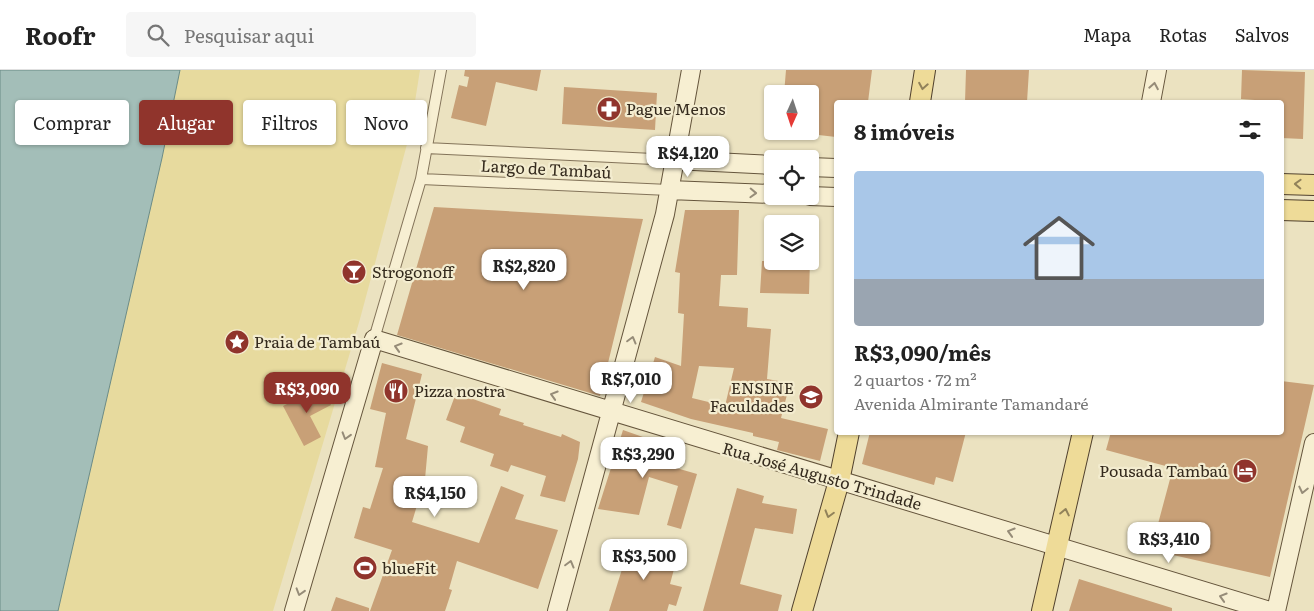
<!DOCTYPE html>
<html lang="pt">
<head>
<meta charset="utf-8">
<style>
  body { margin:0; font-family:Literata,serif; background:#f6f6f6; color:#222; height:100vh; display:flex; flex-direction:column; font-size:19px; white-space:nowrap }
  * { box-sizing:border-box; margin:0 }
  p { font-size:16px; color:#767676 }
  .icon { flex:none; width:28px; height:28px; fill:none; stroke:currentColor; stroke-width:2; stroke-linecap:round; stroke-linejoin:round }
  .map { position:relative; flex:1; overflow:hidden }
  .sheet { position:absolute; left:834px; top:30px; width:450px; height:335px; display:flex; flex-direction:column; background:#fff; border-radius:5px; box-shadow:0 1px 4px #0004 }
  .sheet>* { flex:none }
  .guide { position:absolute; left:15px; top:30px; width:475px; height:45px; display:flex; gap:10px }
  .needle { width:32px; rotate:183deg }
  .fabs { position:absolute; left:764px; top:15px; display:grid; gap:10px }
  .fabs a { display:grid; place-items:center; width:55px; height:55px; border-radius:5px; background:#fff; box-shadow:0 1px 4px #0004; font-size:25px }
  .price { position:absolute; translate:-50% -42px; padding:0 11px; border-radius:10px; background:#fff; color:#222; font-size:16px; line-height:32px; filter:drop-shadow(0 1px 2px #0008) }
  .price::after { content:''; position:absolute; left:50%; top:30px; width:15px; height:11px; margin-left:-8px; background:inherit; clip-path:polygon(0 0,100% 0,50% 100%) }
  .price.current { background:#90342c; color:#fff }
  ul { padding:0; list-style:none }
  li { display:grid; align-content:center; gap:10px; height:265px; padding:0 20px }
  li span { display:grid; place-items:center; height:155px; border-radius:5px; color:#555 }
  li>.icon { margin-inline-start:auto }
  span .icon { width:90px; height:90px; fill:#fffc; stroke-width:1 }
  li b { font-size:21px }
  h2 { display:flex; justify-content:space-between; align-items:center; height:60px; padding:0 20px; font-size:21px }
  .tag { padding:0 18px; border-radius:5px; background:#fff; box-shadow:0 1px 4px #0004; font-size:18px; line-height:45px }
  .tag.current { background:#90342c; color:#fff }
  header { display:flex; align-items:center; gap:30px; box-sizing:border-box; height:70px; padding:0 25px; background:#fff; border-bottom:1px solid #e0e0e0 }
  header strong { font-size:24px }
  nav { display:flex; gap:28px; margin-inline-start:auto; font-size:18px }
  .search { width:350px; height:45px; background:#f6f6f6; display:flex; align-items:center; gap:12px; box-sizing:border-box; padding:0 18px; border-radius:5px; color:#767676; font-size:19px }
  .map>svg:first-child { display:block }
</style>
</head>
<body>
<header>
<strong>Roofr</strong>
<div class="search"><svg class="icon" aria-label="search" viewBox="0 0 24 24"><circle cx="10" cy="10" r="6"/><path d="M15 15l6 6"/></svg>Pesquisar aqui</div>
<nav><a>Mapa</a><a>Rotas</a><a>Salvos</a></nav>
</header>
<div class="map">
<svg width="1314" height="541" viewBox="0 0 1314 541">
  <rect width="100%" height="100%" fill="#ebe2c0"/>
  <path fill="#e7da9e" d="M180,0H420L410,63L360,249L273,541H58L162,88Z"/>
  <path fill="#a3beb8" stroke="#6b8b86" d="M0,0H180L162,88L58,541H0Z"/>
  <path fill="#c8a077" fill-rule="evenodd" d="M465,0H541L537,21L496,12L486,56L451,48L459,15L467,17L469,7L464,6Z
    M786,0H872L868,32H836V67L810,64V24H784Z
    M966,0H1029L1027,32H965Z
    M1242,0L1305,2L1303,69L1281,68V32L1241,29Z
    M564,17L657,23L655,60L562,54Z
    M434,137L643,149L600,326L397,265Z
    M685,140H739L737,205H721L719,236L748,238L747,257L771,259L767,309L790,313L781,348L828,359L820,391L777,380L779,372L753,366V363L691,349L641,332L655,287L681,296L684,244L678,243L680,203L675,202ZM699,296L734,298L725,336L692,328Z
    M350,191L364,194L359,214L344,211Z
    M762,191H810L809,224L760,223Z
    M382,293L422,304L406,369L428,376L425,409L412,452L479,473L501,416L524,425L515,449L558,460L538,519L457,491L449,519L452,520L445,541H370L392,480L354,468L363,437L370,439L383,398L375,397L386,343L370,339Z
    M1281,311L1314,315L1270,507L1151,480L1173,398L1106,380L1111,362H1281Z
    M321,317L331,335L310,346L321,367L304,376L283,336Z
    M456,323L501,339L499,345L524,353L523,355L561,367L562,364L580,372L578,389L565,432L540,426L546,406L511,395L508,402L490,396L494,384L460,372L465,357L446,350Z
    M623,360L657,372L652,391L697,404L681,459L667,455L678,416L649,407L639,445L598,439Z
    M870,362H966L953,412L936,407L934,415L862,394Z
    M737,418L764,426L762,433L797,439L793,464L755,458L740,514L782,525L778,541H703Z
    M619,472L677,488L670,514L682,517L676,536L669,534L667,541H609L623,496L613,493Z
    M1079,509L1172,538V541H1069Z
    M336,527L369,538V541H331Z"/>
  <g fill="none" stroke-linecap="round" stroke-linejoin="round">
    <defs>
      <path id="pedestrian" d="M426,78L674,90
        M421,109L669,120
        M374,269L421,109L441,0"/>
      <path id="secondary" d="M1151,32L1157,0
        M674,90L772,95
        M810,97L836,98
        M669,120L772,124
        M810,126L836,127
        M294,541L374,269L1270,541
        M557,541L665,144L691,0
        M1276,541L1314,373"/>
      <path id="primary" d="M920,32L925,0
        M1281,114L1314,115
        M1281,140L1314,141
        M802,541L839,411L849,362
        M1042,541L1083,362"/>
    </defs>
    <use href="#pedestrian" stroke="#837359" stroke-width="12"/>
    <use href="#secondary" stroke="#65553c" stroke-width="20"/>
    <use href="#primary" stroke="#51412d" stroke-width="22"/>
    <use href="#pedestrian" stroke="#f7efd2" stroke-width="10"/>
    <use href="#secondary" stroke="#f7efd2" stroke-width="18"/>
    <use href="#primary" stroke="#eedb98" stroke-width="20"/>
  </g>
  <defs><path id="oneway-chevron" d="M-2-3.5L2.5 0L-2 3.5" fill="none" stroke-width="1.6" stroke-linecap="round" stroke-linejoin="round" transform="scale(1.25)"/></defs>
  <g stroke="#91825a">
    <use href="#oneway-chevron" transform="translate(923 16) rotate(100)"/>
    <use href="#oneway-chevron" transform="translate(1298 114) rotate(-178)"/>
    <use href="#oneway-chevron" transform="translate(1065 442) rotate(-78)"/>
    <use href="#oneway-chevron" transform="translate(829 444) rotate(106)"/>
  </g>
  <g stroke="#968c78">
    <use href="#oneway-chevron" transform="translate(1154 16) rotate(-80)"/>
    <use href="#oneway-chevron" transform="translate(753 123) rotate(2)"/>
    <use href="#oneway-chevron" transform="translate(632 270) rotate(-75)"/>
    <use href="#oneway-chevron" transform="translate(398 277) rotate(-163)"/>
    <use href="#oneway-chevron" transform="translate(554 325) rotate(-163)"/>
    <use href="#oneway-chevron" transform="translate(346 366) rotate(107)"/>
    <use href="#oneway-chevron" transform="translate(1303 420) rotate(103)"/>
    <use href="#oneway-chevron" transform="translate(1011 462) rotate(-163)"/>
    <use href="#oneway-chevron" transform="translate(570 494) rotate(-75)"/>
    <use href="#oneway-chevron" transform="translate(300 522) rotate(107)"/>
    <use href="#oneway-chevron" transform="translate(1223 527) rotate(-163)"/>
  </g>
  <defs>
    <symbol id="pharmacy-disc" viewBox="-11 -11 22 22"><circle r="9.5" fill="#90342c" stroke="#f3eccf"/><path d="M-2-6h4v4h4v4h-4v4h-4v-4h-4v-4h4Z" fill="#fff"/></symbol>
    <symbol id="bar-disc" viewBox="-11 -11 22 22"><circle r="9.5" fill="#90342c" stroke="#f3eccf"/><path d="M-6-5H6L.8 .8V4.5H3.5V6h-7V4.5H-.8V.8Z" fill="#fff"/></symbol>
    <symbol id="sight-disc" viewBox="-11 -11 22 22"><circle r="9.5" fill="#90342c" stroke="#f3eccf"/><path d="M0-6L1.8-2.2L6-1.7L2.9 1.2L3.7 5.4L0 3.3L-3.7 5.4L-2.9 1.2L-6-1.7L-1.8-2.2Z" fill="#fff"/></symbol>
    <symbol id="restaurant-disc" viewBox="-11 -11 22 22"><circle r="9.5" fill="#90342c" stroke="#f3eccf"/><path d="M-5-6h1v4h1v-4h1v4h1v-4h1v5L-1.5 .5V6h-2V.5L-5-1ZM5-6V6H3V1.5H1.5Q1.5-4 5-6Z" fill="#fff"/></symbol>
    <symbol id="university-disc" viewBox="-11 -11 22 22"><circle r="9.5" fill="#90342c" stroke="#f3eccf"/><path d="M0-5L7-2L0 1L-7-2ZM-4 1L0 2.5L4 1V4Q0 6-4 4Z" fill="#fff"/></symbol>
    <symbol id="hotel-disc" viewBox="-11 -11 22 22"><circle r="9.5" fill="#90342c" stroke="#f3eccf"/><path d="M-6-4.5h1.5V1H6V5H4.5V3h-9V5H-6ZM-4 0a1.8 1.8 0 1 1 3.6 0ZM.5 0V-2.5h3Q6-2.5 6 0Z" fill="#fff"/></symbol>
    <symbol id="stadium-disc" viewBox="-11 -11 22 22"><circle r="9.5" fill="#90342c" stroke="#f3eccf"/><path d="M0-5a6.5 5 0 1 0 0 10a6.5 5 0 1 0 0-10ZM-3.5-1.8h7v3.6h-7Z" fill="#fff"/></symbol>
  </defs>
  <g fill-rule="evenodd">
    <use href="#pharmacy-disc" x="595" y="25" width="28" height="28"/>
    <use href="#bar-disc" x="340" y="188" width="28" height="28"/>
    <use href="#sight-disc" x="223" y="258" width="28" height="28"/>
    <use href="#restaurant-disc" x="382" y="307" width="28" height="28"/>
    <use href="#university-disc" x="797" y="313" width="28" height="28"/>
    <use href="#hotel-disc" x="1231" y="387" width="28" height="28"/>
    <use href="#stadium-disc" x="351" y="484" width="28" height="28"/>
  </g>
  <g text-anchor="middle" stroke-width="4.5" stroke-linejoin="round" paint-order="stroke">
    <g font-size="16" fill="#342a1d" stroke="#f3eccf" text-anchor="start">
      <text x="626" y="45">Pague Menos</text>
      <text x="372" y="208">Strogonoff</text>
      <text x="254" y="278">Praia de Tambaú</text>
      <text x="794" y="324" text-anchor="end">ENSINE<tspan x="794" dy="18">Faculdades</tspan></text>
      <text x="414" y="327">Pizza nostra</text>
      <text x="1228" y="407" text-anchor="end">Pousada Tambaú</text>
      <text x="382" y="504">blueFit</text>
    </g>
    <g font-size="16" fill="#342a1d" stroke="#f3eccf">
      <text transform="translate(546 99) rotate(3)" y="6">Largo de Tambaú</text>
      <text transform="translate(822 406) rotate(16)" y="6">Rua José Augusto Trindade</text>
    </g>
  </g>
</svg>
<div class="fabs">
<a><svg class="needle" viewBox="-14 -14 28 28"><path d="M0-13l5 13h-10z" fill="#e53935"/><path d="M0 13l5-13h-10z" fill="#767676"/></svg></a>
<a><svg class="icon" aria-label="locate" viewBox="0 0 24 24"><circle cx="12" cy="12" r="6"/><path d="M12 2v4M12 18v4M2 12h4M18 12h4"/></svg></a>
<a><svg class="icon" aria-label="layers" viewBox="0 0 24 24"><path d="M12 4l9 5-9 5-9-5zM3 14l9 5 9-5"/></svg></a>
</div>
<b class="price" style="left:688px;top:108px">R$4,120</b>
<b class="price" style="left:524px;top:221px">R$2,820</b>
<b class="price" style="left:631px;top:334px">R$7,010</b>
<b class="price current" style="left:307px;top:344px">R$3,090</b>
<b class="price" style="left:643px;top:409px">R$3,290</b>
<b class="price" style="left:435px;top:448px">R$4,150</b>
<b class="price" style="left:1169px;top:494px">R$3,410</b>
<b class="price" style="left:644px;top:511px">R$3,500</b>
<div class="guide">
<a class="tag">Comprar</a>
<a class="tag current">Alugar</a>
<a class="tag">Filtros</a>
<a class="tag">Novo</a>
</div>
<section class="sheet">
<h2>8 imóveis<svg class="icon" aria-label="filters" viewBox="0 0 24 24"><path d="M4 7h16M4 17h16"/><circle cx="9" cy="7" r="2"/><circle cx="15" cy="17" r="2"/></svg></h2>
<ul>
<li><span style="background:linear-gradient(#a9c7e8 70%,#9aa5b1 0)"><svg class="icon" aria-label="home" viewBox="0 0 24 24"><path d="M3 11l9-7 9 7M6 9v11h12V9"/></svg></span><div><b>R$3,090/mês</b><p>2 quartos · 72 m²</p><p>Avenida Almirante Tamandaré</p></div></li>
</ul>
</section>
</div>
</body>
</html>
